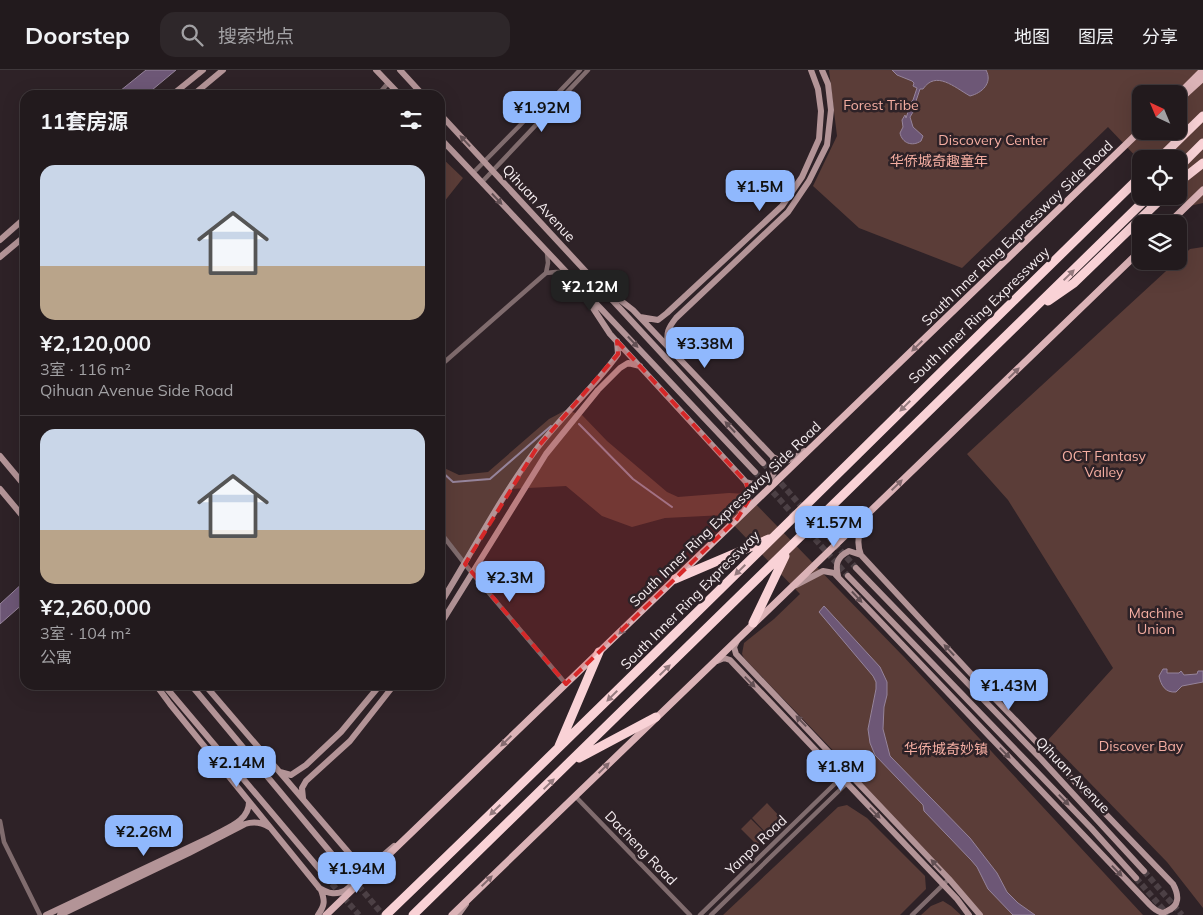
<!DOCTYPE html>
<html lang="zh">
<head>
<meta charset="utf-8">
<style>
  body { margin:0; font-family:Mulish,"Noto Sans SC",sans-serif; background:#2e272a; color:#f1f3f6; height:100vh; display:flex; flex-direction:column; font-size:19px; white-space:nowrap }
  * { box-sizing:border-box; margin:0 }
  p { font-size:16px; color:#a2a1a4 }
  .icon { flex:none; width:28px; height:28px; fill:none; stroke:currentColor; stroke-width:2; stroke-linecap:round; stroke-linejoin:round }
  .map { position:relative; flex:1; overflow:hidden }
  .drawer { position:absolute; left:20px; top:20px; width:425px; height:600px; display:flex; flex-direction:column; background:#221a1d; border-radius:15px; box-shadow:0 5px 20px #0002,0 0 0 1px #3f383b }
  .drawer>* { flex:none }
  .needle { width:32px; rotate:316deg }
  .fabs { position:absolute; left:1132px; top:15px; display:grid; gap:10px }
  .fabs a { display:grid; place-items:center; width:55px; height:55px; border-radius:10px; background:#221a1d; box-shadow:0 5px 20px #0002,0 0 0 1px #3f383b; font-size:25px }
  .price { position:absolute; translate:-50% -42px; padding:0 11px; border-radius:10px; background:#90b8fd; color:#111; font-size:16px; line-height:32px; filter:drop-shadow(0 1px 2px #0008) }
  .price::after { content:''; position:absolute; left:50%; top:30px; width:15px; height:11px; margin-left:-8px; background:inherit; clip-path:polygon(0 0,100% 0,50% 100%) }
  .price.on { background:#222; color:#fff }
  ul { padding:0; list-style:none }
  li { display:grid; align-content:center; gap:10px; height:265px; padding:0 20px }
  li+li { border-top:1px solid #3f383b }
  li span { display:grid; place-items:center; height:155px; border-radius:15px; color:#555 }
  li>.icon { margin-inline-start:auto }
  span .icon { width:90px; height:90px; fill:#fffc; stroke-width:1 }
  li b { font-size:21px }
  h2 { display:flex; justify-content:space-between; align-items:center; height:60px; padding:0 20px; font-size:21px }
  header { display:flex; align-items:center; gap:30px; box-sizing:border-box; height:70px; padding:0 25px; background:#221a1d; border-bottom:1px solid #3f383b }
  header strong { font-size:24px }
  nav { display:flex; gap:28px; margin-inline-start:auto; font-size:18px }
  .search { width:350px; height:45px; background:#2e272a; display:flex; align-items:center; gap:12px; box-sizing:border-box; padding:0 18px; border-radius:15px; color:#a2a1a4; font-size:19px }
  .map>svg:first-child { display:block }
</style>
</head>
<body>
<header>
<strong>Doorstep</strong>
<div class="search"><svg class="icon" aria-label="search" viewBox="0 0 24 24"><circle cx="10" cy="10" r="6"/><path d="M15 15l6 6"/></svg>搜索地点</div>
<nav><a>地图</a><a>图层</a><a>分享</a></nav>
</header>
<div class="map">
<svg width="1203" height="845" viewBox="0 0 1203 845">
  <rect width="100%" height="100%" fill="#2e2227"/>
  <path fill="#5b3d38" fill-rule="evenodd" d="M829,0H1203V133L1185,137L1175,126H1179V89H1141V92L1108,57L962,198L859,158L813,116L837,66ZM1141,24H1179V61H1141Z
    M440,86L463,108L440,137Z
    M1203,177V838L1167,792L1048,670L1113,598L1008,430L967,384L1190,179Z
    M566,340L582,345L607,371L667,422L678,427L729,423L746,424L904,587L1143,845H980L848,701L849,697L744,588L742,584L744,573L774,549L800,524L724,445L665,448L632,457L602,446L566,416L509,419L465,494L440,462V396L459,405L488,402L549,349Z
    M767,733L782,749L767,764L752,748Z
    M847,735L867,748L925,806L926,819L900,845H723L838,737Z
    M751,749L767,765L757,775L741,759Z
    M943,831L951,836L961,845H921L931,836Z"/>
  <path fill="#6d5776" stroke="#96849b" d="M146,0H176L146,25H115Z
    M892,0H986C993,13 982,23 970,26C954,17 936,0 923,19H920L915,34L916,37L910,47L913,57L923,66L921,71C912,77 902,73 900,63L903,57L902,50L905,45L906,48L909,39L908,35L913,30L917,18L913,16L914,13L912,11L897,5Z
    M25,511V532L0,554V534Z
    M824,536L880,597L887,612V625L884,637L883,659L890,686L970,768L997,803L1007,822L1018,833L1035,845H1013L988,819L977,797L971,790L924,741L923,735L875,685L870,673L868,659L876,619V612L873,606L819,542Z
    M1163,599H1167V603H1179L1181,601L1184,605L1197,604L1198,601H1203V612L1182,616L1176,622C1165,623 1161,615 1159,606Z"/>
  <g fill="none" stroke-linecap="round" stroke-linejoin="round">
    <path stroke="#96849b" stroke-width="2" d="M579,354L633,409L672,437
      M440,400L453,412L490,409L551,356"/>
    <path stroke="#4c4045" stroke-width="6" stroke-dasharray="6 3" stroke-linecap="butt" d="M763,393L856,498
      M755,402L848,506
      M341,795L383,845
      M1144,801L1182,845
      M326,807L359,845
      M1136,808L1168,845"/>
    <path stroke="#806c6e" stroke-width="4.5" d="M378,25L388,13
      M473,103L532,43L558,23L580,0
      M482,112L588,0
      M546,203L548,193L547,183
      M440,296L546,203L556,202H566
      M440,462L472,503L566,614
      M575,726L690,845
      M0,751L4,772L40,845
      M700,845L848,701
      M711,845L848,712
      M912,845L949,809"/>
    <path stroke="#b39497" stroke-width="6" d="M376,0L400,25
      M400,0L423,25
      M172,25L203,0
      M193,25L223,0
      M440,44L763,393
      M440,68L755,402
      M0,170L25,148
      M0,187L25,166
      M606,219L633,240L773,387C785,395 793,389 804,381
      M587,229L610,264L746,412C753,426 748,431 741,443
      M640,247L658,250L667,243L782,136L802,107L819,69L821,41L818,19L811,0
      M668,275C666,263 668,258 676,248L788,142L809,111L827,75L831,40L828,14L822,0
      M0,386L25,416
      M746,412C763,418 781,407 773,388
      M0,419L25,449
      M856,498L1041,689L1144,801
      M838,506C835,494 837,487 849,481L861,485
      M848,506L1091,758L1136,808
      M796,515L823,501L834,503L1150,835C1153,838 1156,841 1160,842C1163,843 1164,843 1167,841C1180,836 1179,825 1173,814L974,607L861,485C855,470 860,458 869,446
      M440,534C472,483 499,429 535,381C560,347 593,319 618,284L617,271
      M440,555L546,384L598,320L620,298L628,293L640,296
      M737,571L734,577L736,584L949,809L980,845
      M717,591L724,588L730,590L957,829L969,845
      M156,615L170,634L321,820C325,831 325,835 318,845
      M164,615L326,807
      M191,615L341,795
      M205,615L355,790C375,797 379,788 394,776
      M280,702L291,705L306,695L341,662L380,615
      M303,728L302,718L306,711L350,671L394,615
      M319,818C323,820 328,823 331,823C352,825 360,805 353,788
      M46,845L211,767C226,758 249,752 249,732
      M60,845L189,783L245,754C254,751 261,752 269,757
      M458,845L466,834"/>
    <path stroke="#dbb3b7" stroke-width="7" d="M1179,24L1203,0
      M1179,30L1203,8
      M1168,154L1203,120
      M326,845L1141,60
      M452,845L1141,180"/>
    <path stroke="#f9d2d6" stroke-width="9" d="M1159,89L1203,46
      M1179,97L1203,73
      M1179,112L1203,93
      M1048,231L1074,213L1164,126
      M675,509L769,469
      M753,553L785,486
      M559,676L599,582
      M579,688L656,647
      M386,845C640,601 889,352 1141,106
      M413,845L1149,126"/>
  </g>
  <defs><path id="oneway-solid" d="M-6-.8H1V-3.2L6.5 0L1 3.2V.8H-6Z" transform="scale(1.25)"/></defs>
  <g fill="#635054">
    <use href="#oneway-solid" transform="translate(465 71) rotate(-133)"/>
    <use href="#oneway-solid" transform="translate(497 129) rotate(47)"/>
    <use href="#oneway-solid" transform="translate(633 272) rotate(47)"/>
    <use href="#oneway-solid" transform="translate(730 357) rotate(-133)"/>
    <use href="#oneway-solid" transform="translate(857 527) rotate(47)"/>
    <use href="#oneway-solid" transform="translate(949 580) rotate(-133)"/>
    <use href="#oneway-solid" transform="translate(750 612) rotate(46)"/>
    <use href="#oneway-solid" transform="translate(801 651) rotate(-134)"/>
    <use href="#oneway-solid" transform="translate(1005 683) rotate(46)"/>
    <use href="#oneway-solid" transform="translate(1064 730) rotate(46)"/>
    <use href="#oneway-solid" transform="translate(875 743) rotate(46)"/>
    <use href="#oneway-solid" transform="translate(936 795) rotate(-133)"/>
    <use href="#oneway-solid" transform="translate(1117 801) rotate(46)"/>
  </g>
  <g fill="#947a7e">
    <use href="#oneway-solid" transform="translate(1069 205) rotate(-44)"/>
    <use href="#oneway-solid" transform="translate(905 336) rotate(135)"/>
    <use href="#oneway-solid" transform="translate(740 500) rotate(135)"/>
    <use href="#oneway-solid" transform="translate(665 600) rotate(-44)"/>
    <use href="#oneway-solid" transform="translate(612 626) rotate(135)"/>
    <use href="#oneway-solid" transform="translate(549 714) rotate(-44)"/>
    <use href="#oneway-solid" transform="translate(495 740) rotate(136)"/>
  </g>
  <g fill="#846a6f">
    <use href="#oneway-solid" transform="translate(917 276) rotate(136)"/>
    <use href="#oneway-solid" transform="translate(1014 303) rotate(-44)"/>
    <use href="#oneway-solid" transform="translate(897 415) rotate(-44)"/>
    <use href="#oneway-solid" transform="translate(624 559) rotate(136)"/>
    <use href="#oneway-solid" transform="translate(506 671) rotate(136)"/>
    <use href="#oneway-solid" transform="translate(604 698) rotate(-44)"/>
    <use href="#oneway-solid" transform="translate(487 811) rotate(-44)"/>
  </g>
  <path fill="#d62828" fill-opacity="0.2" stroke="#d62828" stroke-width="4" stroke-dasharray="10 6" stroke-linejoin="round" d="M617,271L746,412L750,428L737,449L566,614L465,494L536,379L618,284Z"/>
  <g text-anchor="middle" stroke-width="5" stroke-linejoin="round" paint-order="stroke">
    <g font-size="14" fill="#f5aea2" stroke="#2e2227">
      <text x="881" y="40">Forest Tribe</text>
      <text x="993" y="75">Discovery Center</text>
      <text x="939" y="96">华侨城奇趣童年</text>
      <text x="1104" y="391">OCT Fantasy<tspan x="1104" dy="16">Valley</tspan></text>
      <text x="1156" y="548">Machine<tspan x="1156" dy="16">Union</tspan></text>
      <text x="1141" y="681">Discover Bay</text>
      <text x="946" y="684">华侨城奇妙镇</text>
    </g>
    <g font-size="14" fill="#f5edf0" stroke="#2e2227">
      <text transform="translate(539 133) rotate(47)" y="5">Qihuan Avenue</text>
      <text transform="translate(1017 163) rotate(-44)" y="5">South Inner Ring Expressway Side Road</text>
      <text transform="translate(979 245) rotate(-44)" y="5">South Inner Ring Expressway</text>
      <text transform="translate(725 444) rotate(-44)" y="5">South Inner Ring Expressway Side Road</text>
      <text transform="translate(690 530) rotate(-45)" y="5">South Inner Ring Expressway</text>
      <text transform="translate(1073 705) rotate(46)" y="5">Qihuan Avenue</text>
      <text transform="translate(756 775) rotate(-44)" y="5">Yanpo Road</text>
      <text transform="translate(641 778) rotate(46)" y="5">Dacheng Road</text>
    </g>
  </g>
</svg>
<div class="fabs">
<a><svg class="needle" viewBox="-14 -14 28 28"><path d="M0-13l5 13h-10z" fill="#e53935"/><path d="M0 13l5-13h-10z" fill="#a2a1a4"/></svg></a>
<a><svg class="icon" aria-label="locate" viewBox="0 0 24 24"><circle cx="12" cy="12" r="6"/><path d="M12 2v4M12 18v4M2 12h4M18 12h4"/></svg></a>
<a><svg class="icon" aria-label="layers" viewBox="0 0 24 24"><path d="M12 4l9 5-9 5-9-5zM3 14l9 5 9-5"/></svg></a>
</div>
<b class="price" style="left:542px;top:63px">¥1.92M</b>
<b class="price" style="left:760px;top:142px">¥1.5M</b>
<b class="price on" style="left:590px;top:242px">¥2.12M</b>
<b class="price" style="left:705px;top:299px">¥3.38M</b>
<b class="price" style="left:834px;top:478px">¥1.57M</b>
<b class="price" style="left:510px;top:533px">¥2.3M</b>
<b class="price" style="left:1009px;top:641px">¥1.43M</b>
<b class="price" style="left:237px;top:718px">¥2.14M</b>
<b class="price" style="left:841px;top:722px">¥1.8M</b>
<b class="price" style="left:144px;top:787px">¥2.26M</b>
<b class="price" style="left:357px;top:824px">¥1.94M</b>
<section class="drawer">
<h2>11套房源<svg class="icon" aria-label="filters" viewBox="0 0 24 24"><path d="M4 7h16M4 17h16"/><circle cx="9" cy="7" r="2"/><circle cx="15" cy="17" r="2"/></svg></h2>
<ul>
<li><span style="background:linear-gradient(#c9d6e8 65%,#b9a48a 0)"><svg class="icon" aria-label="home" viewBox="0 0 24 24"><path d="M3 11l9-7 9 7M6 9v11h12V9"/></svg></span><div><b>¥2,120,000</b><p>3室 · 116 m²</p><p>Qihuan Avenue Side Road</p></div></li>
<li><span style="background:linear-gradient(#c9d6e8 65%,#b9a48a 0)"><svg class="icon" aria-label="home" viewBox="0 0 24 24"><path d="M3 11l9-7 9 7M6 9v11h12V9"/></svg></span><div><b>¥2,260,000</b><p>3室 · 104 m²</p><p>公寓</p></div></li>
</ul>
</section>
</div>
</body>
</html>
